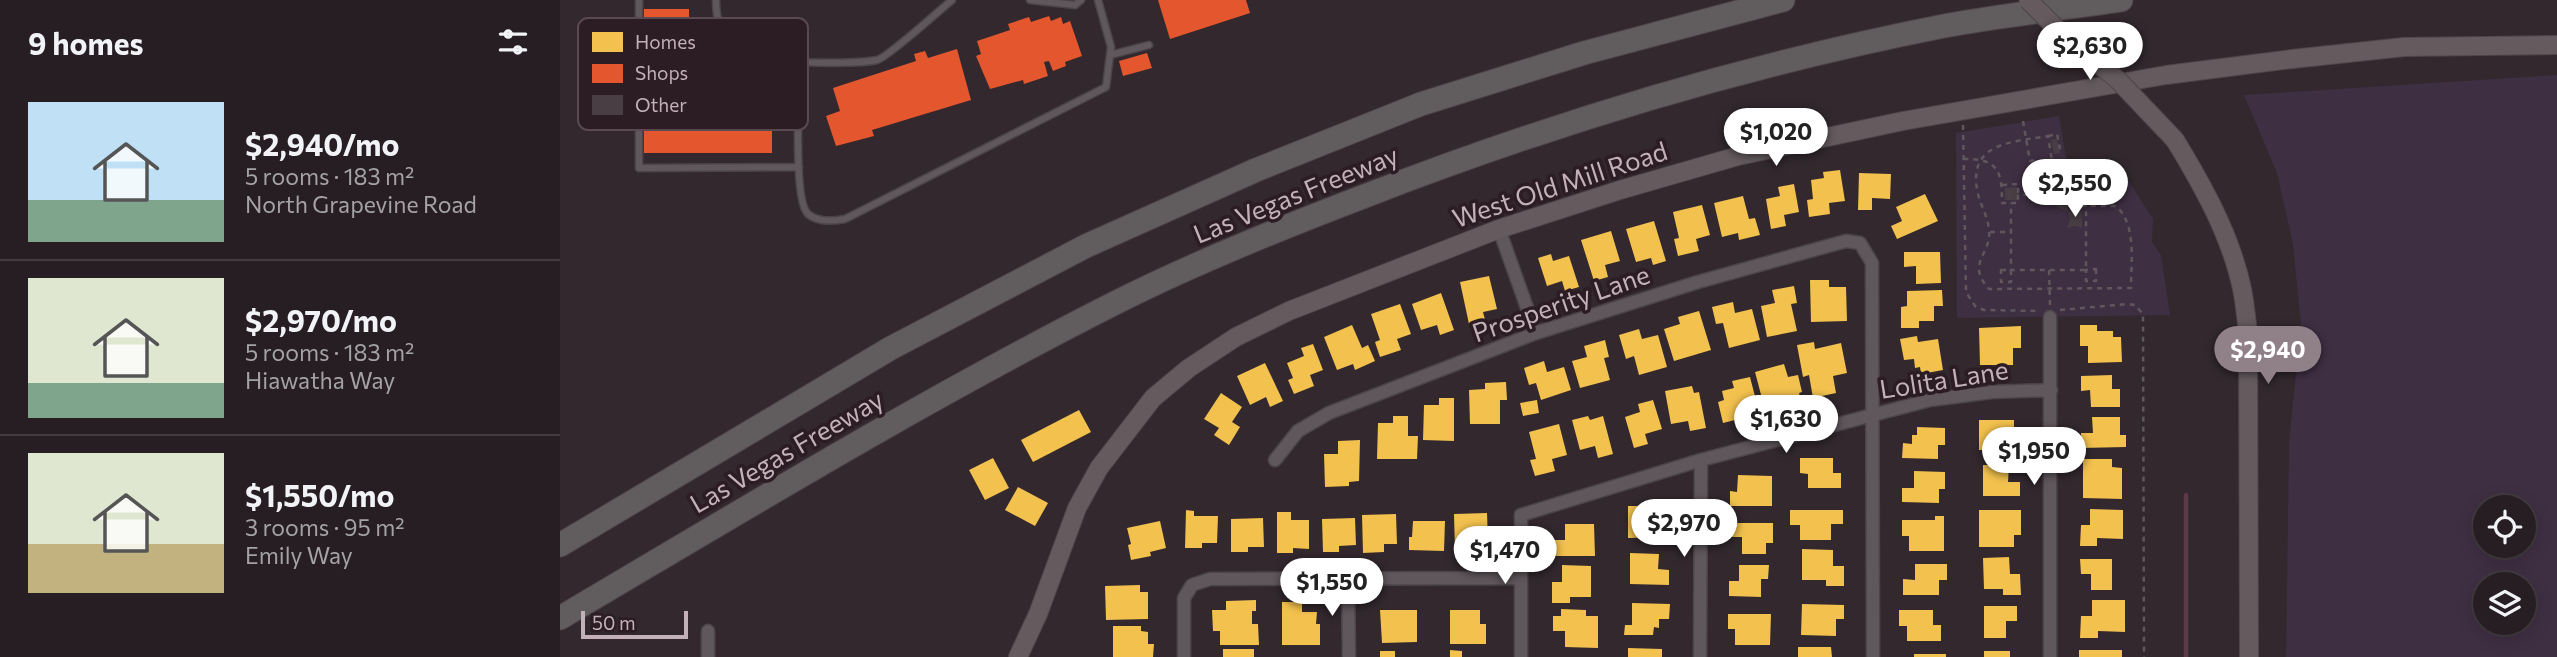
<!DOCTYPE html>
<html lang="en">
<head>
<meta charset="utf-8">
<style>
  body { margin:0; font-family:Commissioner,sans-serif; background:#2e272a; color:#f1f3f6; height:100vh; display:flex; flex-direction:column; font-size:26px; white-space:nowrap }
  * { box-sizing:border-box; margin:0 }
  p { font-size:23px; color:#a4a2a5 }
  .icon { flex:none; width:38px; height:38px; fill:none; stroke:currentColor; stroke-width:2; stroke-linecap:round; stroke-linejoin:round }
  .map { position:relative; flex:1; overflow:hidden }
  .details { display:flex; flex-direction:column; background:#261e22; width:560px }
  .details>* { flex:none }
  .buttons { position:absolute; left:1913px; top:495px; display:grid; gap:14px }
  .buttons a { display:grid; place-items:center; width:63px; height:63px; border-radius:50%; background:#261e22; box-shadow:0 4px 18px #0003,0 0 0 2px #423c40; font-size:35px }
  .scale { position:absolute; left:21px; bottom:18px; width:107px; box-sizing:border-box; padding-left:7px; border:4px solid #c3b1ba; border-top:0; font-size:19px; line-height:24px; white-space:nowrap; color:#c3b1ba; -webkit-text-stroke:5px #2c1c24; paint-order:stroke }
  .price { position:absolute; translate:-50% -60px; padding:0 16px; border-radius:24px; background:#fff; color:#222; font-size:23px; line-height:46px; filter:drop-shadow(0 2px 4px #0008) }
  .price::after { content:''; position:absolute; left:50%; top:42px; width:21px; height:16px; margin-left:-10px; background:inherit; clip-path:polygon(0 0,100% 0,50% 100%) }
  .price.selected { background:#908189; color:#fff }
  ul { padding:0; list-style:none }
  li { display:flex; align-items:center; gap:21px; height:175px; padding:0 28px }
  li+li { border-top:2px solid #423c40 }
  li span { display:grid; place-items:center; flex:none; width:196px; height:140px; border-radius:0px; color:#555 }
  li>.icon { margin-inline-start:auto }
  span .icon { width:84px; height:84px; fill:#fffc; stroke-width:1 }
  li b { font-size:30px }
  h2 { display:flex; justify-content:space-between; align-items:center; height:84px; padding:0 28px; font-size:30px }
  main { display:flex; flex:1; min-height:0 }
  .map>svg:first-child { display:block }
</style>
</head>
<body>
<main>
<section class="details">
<h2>9 homes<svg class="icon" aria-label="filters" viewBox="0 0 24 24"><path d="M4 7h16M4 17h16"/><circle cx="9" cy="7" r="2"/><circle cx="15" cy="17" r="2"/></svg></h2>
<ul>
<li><span style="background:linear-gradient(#bfe0f5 70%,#7fa58c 0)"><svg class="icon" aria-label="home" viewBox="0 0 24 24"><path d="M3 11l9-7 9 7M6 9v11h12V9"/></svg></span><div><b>$2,940/mo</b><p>5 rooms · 183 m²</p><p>North Grapevine Road</p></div></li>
<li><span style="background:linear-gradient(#dfe7d0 75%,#7fa58c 0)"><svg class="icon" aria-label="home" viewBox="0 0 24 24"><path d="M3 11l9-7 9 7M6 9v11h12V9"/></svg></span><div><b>$2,970/mo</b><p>5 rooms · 183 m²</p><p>Hiawatha Way</p></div></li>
<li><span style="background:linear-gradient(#dfe7d0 65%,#c2b280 0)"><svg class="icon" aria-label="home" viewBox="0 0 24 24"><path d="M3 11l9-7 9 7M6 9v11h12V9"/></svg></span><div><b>$1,550/mo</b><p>3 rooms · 95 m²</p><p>Emily Way</p></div></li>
</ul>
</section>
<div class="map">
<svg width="1997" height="657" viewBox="0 0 1997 657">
  <rect width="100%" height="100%" fill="#32282d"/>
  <path fill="#3f2f43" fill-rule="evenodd" d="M1997,75V657H1726L1729,444L1741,324L1733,244L1717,173L1684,95ZM1925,508H1964V546H1925ZM1925,584H1964V623H1925Z
    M1499,116L1508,169L1560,167L1593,219L1592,242L1601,255L1610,315L1397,318L1396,133Z"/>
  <path fill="#f2c14e" d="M1280,170L1285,201L1269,203L1270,214L1249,217L1247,200L1253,199L1251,180L1264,178L1263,172Z
    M1299,173L1331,174L1330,199L1312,198V210H1298Z
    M1234,184L1239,212L1224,215L1226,226L1211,229L1206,199L1220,196L1218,187Z
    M1365,194L1378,221L1337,239L1331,226L1342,221L1336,207Z
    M1183,196L1189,219L1195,218L1200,235L1179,240L1178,233L1162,237L1154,203Z
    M1142,205L1150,235L1136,239L1139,251L1118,256L1114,239L1119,238L1113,212Z
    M1094,221L1106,261L1093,265L1091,258L1076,262L1066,229Z
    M1051,231L1060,261L1045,265L1048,277L1034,281L1021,240Z
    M1344,252H1380L1381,283L1356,284V266L1344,267Z
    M991,254L993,261L1009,256L1019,287L1005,291L1002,281L987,286L978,258Z
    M929,276L937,309L923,312L925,320L909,324L900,282Z
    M1250,280H1269V287H1286L1287,321L1251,322Z
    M1234,286L1237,303L1231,304L1237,331L1207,337L1201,306L1215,303L1212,290Z
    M1382,290L1383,306H1374V321H1359V328H1341V307L1347,306V291Z
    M881,293L894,330L880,335L877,325L861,330L852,304Z
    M1173,302L1175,313L1192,309L1200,340L1169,348L1163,323L1156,324L1152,307Z
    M840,304L851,334L837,339L841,350L820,357L815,342L820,340L811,314Z
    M1139,311L1151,350L1114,361L1104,329L1120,324L1118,317Z
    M792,325L802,348L808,345L815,361L795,370L793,364L777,370L764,337Z
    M1520,325H1537V331H1553V337H1561L1562,362L1528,363V346H1520Z
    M1461,326V348H1453V365H1420L1419,328Z
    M1079,329L1082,339L1098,335L1107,367L1079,375L1074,356L1066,359L1059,335Z
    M1357,336L1358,342L1378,339L1383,370L1361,374L1360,367L1355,368L1354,359L1344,360L1340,339Z
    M1045,340L1049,357L1044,358L1050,380L1020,388L1012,361L1027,357L1024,346Z
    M1254,342L1255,349L1281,343L1287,373L1273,376L1276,393L1253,398L1249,375L1243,377L1237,345Z
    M753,344L763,370L750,375L754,386L734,394L728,380L733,378L727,363L744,356L741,348Z
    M984,361L987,372L1004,367L1011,390L981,400L976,383L969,385L964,368Z
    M705,363L723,401L710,407L706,397L690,405L677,376Z
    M1224,364L1228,377L1238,375L1242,392L1239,393L1242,403L1221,409L1219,402L1204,406L1195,372Z
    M1552,375V389H1560V407H1531L1530,390L1521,391V376Z
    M1190,377L1197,404L1181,408L1183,418L1163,423L1158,402L1164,400L1162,391L1174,388L1172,381Z
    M946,382L947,400H940V424H910L909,390L925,389V383Z
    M1132,386L1134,393L1139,392L1146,428L1130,431L1128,421L1111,424L1105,391Z
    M661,393L682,407L672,422L680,427L669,445L654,435L659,428L644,419Z
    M879,398H894V441L863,440L864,405H879Z
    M977,400L979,413L963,416L960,403Z
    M1093,400L1102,429L1085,434L1088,444L1074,448L1065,417L1080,412L1078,404Z
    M519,410L531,432L473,462L461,440Z
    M833,416H848V436H858L857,459H817L818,423H833Z
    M1028,416L1030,420L1043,416L1053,454L1038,458L1035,446L1020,450L1012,420Z
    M1532,417H1560V435H1566V447L1521,448V433H1533Z
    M1419,420H1454V436H1460V450H1419Z
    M999,424L1007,455L992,459L995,471L975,476L970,460L976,459L969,432Z
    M1357,427L1385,428V445H1378V459L1342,458L1343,443L1352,444V435H1357Z
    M800,440L799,481L789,482V486L765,487L764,454H778V441Z
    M433,458L449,488L425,500L409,470Z
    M1240,458H1273V473H1281V488H1248V474L1240,473Z
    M1523,459H1552V467L1562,468V499L1523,498Z
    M1423,465H1449L1448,482H1460V496H1423Z
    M1354,471L1385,472V489H1379V503L1342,502V488H1354Z
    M1178,475L1212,476V506H1170V491L1177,492Z
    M458,487L488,503L475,526L445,510Z
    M1068,506H1102L1103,523L1111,522V537L1068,538Z
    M1530,509L1563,510V539L1537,538V546H1520L1521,525H1530Z
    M626,510L634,511V516H658L657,543H642V548H625Z
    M1230,510H1283V524H1271V540H1240V525H1230Z
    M1419,510H1461V535H1454V547H1419Z
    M717,512H731V520H749V549L733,548V553H717Z
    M927,513L928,541L915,542V551H895L894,514Z
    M836,514L837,544H824V552L803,553L802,515Z
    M1375,516H1384V551H1349V536H1342V520H1375Z
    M703,518L704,547H688V552H671V519Z
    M795,518L796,545L779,546V552H763L762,519Z
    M600,521L606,548L590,552L591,556L571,560L568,545L571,544L567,528Z
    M853,521H885L884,551L849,550V537H852Z
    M1169,523H1213V543H1206V554H1182V537H1169Z
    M1005,524H1034L1035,556H993V540H1005Z
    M1242,549L1273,550V566H1284V586H1266V580H1242Z
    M1070,553L1099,554L1098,569L1109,570V585L1070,584Z
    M1449,557L1450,574H1460L1461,595H1443V589H1424L1423,558Z
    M1520,559H1552V590H1531V574H1521Z
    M1355,564H1387V580H1379V595H1343V579L1355,580Z
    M1002,565L1031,566V597H1010V603H992V582H1002Z
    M1179,565H1209L1208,579H1201V597L1169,596V581H1179Z
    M580,585V592H588V619L546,620L545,586Z
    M696,600V611H692V624H698L699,645H660V631H653L652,610H666V601Z
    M1532,600H1565V632L1538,631V638H1520L1521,616H1532Z
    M722,602H742V612H757L756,624H760V645H722Z
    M1072,603L1110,604L1109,619H1099V628L1094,627L1093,635H1064L1065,625H1072Z
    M1242,604L1284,605V619H1276V636L1241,635Z
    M1424,606H1457V621H1446V638H1424Z
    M1001,609L1026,610V616H1038V648L1005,647V631H993V616H1001Z
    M820,610H857V642L822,643Z
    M890,610H920V624H926V644H890Z
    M1339,610H1373V625H1381V641H1347V626H1339Z
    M1168,614H1211L1210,645H1175V629H1168Z
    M553,626H581V631L588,632V644H594L593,657H553Z
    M1238,647H1271L1272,657H1238Z
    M1068,648L1102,649V657H1068Z
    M663,649H694V657H663Z
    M890,650L902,651V657H890Z
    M1519,650H1562V657H1519Z
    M820,651H835V657H820Z
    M1424,651H1450V657H1424Z
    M1354,654H1386V657H1354Z"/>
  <path fill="#e4572e" d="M598,0H686L690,13L610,39Z
    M84,9H129V61H84Z
    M489,16L491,21L501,17L503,24L510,21L522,56L505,62L506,66L493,71L489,61L484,62L488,76L464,84L463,80L430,89L416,56L421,54L417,41L450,30L448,24L469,17L471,22Z
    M397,49L411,100L312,130L314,136L276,146L266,116L280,111L273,88L356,61L354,54L365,51L368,58Z
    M587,53L592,68L563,76L559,61Z
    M212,78V153H84V79Z"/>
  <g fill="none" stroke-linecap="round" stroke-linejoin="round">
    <path stroke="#5b384a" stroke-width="4.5" d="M1626,495V657"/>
  </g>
  <path fill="#483e44" d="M1497,139L1500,153L1494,154L1491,140Z
    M1457,187V200H1445V188Z
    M1506,196L1508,212L1493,205L1501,202Z
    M1522,211V228L1515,226L1507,228L1510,220L1508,212Z"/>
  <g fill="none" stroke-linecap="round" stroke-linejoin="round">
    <defs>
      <path id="lane" d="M79,0V168L239,167
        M156,0C156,20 161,39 178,52C195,64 295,65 317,60C327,58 380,10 392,0
        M470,0L515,5L521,0
        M550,55L589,45
        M240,63C239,89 233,201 248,214C258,223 274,221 285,219L546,87L551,47L538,0"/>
      <path id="street" d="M939,229L976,333
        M1490,317V657
        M715,460L738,431L769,413L976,333L1138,282L1286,241L1300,243L1312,263L1313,657
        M788,579L789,657
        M148,657V631
        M624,657V598L632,585L650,579L961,578
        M961,657V515L1141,460L1370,400L1432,392L1491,390
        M1140,657L1141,460"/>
      <path id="secondary" d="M1615,140C1643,186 1671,236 1682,289C1685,303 1686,318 1688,332L1689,657
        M458,657L478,614L517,508L539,468L593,398L629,368L676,337L729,311L939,229L1060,190L1178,156L1343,121L1606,75L1732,59L1844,47L1997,45"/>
      <path id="highway" d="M0,545L331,348L526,246L696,170L861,104L1024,53L1223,0
        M0,618C183,510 365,399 555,303C636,262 721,228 805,196C993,123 1186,65 1384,26C1443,15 1502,9 1561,0"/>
    </defs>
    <use href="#lane" stroke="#4b4448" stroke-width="9"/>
    <use href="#street" stroke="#4b4448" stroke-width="15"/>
    <use href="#secondary" stroke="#4f454a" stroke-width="20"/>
    <use href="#highway" stroke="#4e4449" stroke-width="25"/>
    <path stroke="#5f575c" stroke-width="2.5" stroke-dasharray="5 5" stroke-linecap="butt" d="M1463,121L1470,161L1476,160V164L1492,161L1488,136C1451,142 1406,143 1418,194C1421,206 1428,217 1429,230C1432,254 1405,263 1429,289L1571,288C1571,262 1577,225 1556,206H1526
      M1403,125L1406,292L1415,306L1424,310L1479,311
      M1488,136L1497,134L1500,149
      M1403,159C1439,158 1442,172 1442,203H1458V195L1514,194V200H1521V206H1526V270H1451V203
      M1485,163L1490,195
      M1442,185L1458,184V195
      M1430,232H1451
      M1536,269V281H1526V270Z
      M1441,270H1451V282H1441Z
      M1489,270L1490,305
      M1500,310L1568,304L1575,305L1583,314L1584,657"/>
    <use href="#lane" stroke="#60575c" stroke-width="6"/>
    <use href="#street" stroke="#60575c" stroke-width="12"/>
    <use href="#secondary" stroke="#655b5f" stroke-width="18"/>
    <use href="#highway" stroke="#615c5e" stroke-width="23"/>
    <defs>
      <path id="secondary-bridge" d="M1468,0L1508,40L1557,79L1615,140"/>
    </defs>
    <use href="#secondary-bridge" stroke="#4f454a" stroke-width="20" stroke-linecap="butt"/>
    <use href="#secondary-bridge" stroke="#655b5f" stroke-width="18"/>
  </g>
  <g text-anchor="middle" stroke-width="7" stroke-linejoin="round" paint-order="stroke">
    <g font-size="26" fill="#c3b1ba" stroke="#2c1c24">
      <text transform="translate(1000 185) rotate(-18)" y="9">West Old Mill Road</text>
      <text transform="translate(736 195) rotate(-22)" y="9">Las Vegas Freeway</text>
      <text transform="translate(1001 304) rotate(-19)" y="9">Prosperity Lane</text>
      <text transform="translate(1384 380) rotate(-9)" y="9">Lolita Lane</text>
      <text transform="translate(227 452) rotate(-30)" y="9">Las Vegas Freeway</text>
    </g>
  </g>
  <rect x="18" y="18" width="230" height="112" rx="10" fill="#2c1c24" stroke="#594951" stroke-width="2"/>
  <rect x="32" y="32" width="31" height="20" fill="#f2c14e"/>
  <rect x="32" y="64" width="31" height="19" fill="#e4572e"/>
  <rect x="32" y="95" width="31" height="20" fill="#483e44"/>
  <g font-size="19" fill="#c3b1ba">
    <text x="75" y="49">Homes</text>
    <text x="75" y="80">Shops</text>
    <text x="75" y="112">Other</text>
  </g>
</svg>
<div class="buttons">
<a><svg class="icon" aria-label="locate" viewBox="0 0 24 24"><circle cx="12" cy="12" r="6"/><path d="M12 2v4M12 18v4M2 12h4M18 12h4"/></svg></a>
<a><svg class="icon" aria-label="layers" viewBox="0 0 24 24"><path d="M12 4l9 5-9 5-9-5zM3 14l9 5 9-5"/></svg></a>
</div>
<div class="scale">50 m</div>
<b class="price" style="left:1530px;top:82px">$2,630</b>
<b class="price" style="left:1216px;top:168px">$1,020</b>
<b class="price" style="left:1515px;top:219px">$2,550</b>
<b class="price selected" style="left:1708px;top:386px">$2,940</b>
<b class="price" style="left:1226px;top:455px">$1,630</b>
<b class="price" style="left:1474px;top:487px">$1,950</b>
<b class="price" style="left:1124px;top:559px">$2,970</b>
<b class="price" style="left:945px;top:586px">$1,470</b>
<b class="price" style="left:772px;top:618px">$1,550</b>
</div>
</main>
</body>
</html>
